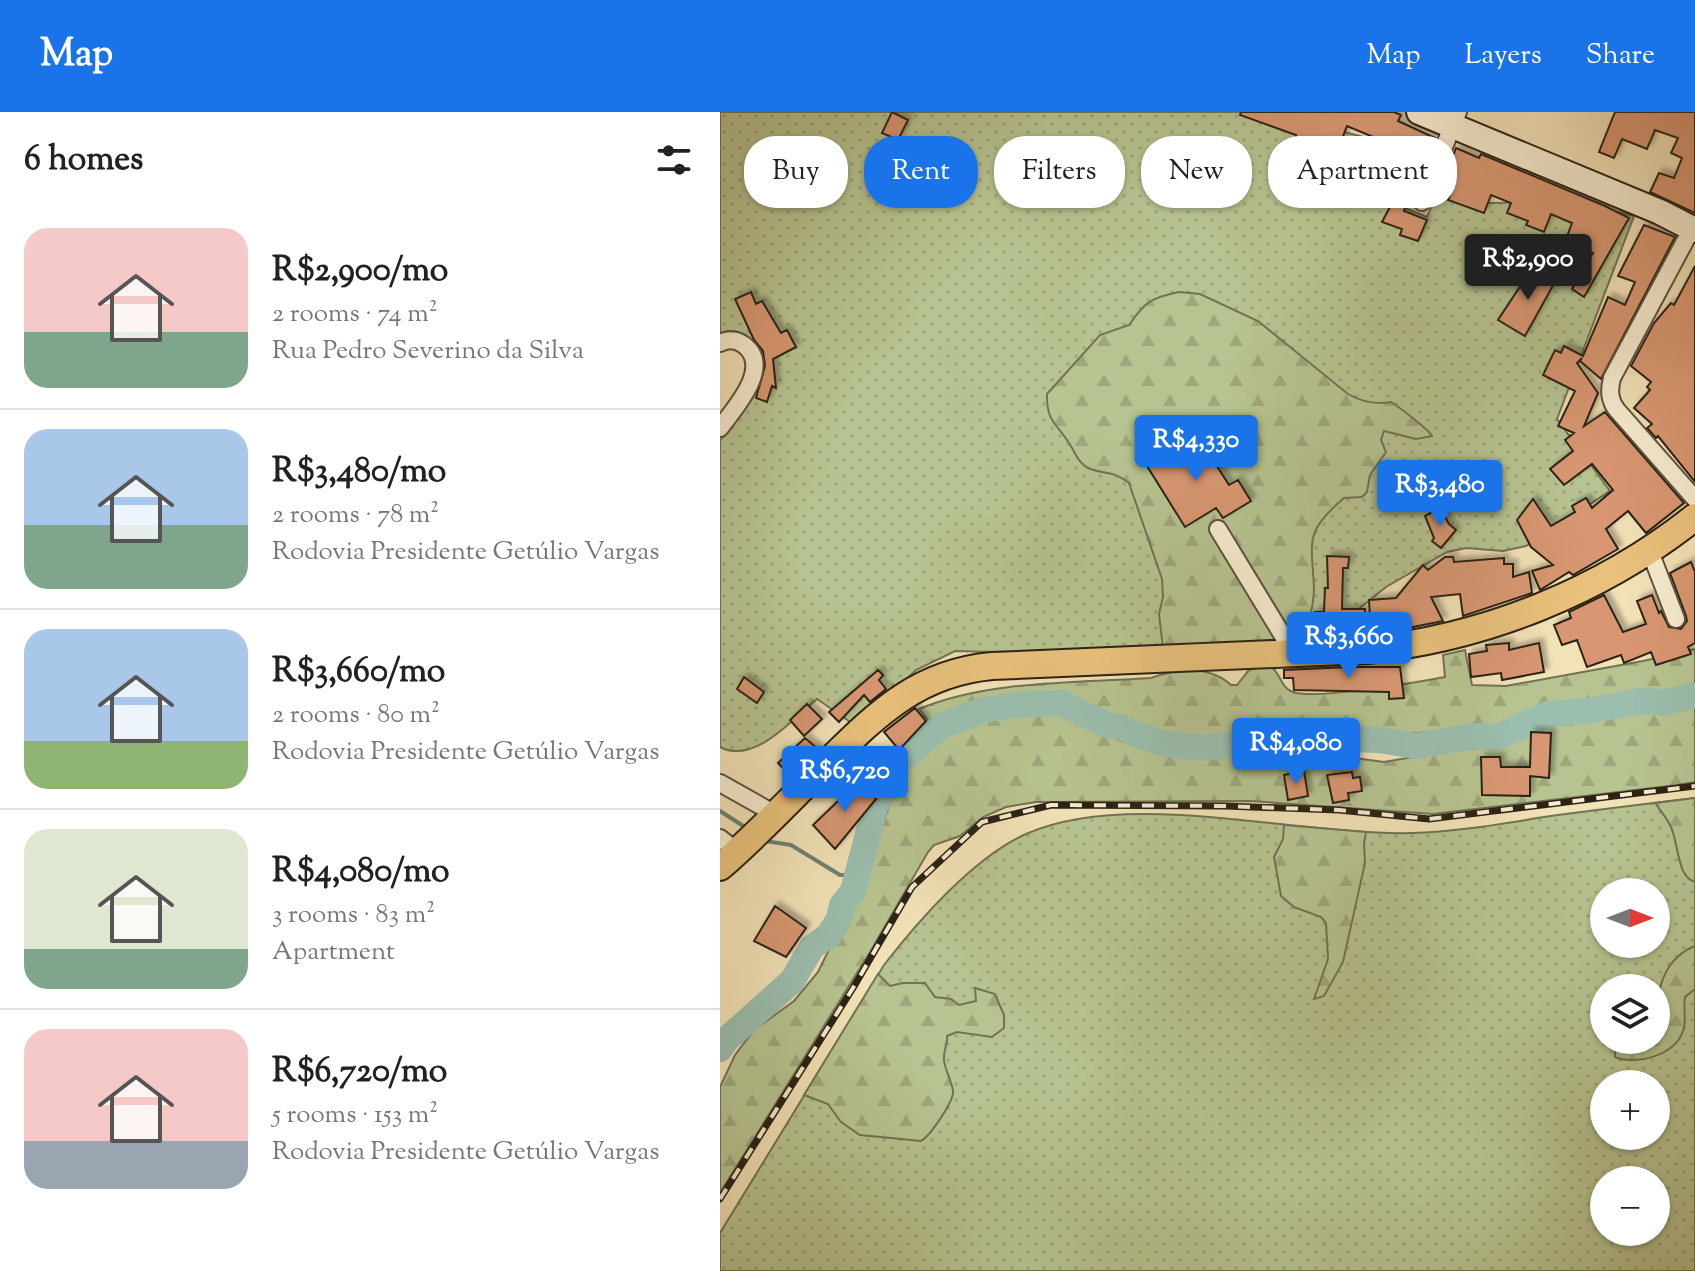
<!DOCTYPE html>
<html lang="en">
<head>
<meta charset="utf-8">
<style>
  body { margin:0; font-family:"Sorts Mill Goudy",serif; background:#f2f2f2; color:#222; height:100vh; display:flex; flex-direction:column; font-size:30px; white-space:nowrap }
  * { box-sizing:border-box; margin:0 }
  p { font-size:26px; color:#767676 }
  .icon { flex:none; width:44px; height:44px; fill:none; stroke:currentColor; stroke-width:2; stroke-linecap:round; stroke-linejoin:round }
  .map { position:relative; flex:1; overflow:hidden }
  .sheet { display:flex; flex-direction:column; background:#fff; width:720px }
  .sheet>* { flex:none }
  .top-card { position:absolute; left:24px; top:24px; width:760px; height:72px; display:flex; gap:16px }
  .needle { width:52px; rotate:90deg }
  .fabs { position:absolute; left:870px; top:766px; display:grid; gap:16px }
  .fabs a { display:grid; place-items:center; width:80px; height:80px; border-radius:50%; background:#fff; box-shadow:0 2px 6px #0004; font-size:40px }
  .price { position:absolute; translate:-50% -68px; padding:0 18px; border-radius:8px; background:#1a73e8; color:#fff; font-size:26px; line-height:52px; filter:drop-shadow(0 2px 4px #0008) }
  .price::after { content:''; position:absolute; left:50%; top:48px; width:24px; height:18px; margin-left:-12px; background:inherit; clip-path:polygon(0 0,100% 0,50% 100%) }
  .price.active { background:#222; color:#fff }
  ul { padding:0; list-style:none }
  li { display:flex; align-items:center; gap:24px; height:200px; padding:0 24px }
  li+li { border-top:2px solid #e0e0e0 }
  li span { display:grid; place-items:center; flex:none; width:224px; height:160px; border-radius:24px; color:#555 }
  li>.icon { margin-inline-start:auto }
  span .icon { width:96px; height:96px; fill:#fffc; stroke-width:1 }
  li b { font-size:34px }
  h2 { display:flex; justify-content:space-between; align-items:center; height:96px; padding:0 24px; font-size:34px }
  .pill { padding:0 28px; border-radius:32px; background:#fff; box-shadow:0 2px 6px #0004; font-size:28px; line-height:72px }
  .pill.active { background:#1a73e8; color:#fff }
  header { display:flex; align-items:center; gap:48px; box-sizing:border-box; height:112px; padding:0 40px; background:#1a73e8; color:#fff }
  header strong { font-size:38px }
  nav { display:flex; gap:44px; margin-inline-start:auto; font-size:28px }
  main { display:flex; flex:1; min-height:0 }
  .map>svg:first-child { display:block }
</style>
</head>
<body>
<header>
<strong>Map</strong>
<nav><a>Map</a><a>Layers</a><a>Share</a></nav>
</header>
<main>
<section class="sheet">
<h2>6 homes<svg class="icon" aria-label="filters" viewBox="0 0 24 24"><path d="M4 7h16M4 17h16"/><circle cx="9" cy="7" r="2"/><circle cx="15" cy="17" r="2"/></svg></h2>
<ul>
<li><span style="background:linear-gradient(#f6c9c9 65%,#7fa58c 0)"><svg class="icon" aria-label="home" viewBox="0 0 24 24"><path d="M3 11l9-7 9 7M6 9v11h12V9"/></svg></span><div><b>R$2,900/mo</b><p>2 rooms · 74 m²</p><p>Rua Pedro Severino da Silva</p></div></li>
<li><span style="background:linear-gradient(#a9c7e8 60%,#7fa58c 0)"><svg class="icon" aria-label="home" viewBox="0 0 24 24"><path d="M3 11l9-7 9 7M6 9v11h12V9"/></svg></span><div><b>R$3,480/mo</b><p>2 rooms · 78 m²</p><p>Rodovia Presidente Getúlio Vargas</p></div></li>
<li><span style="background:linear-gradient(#a9c7e8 70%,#8fb573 0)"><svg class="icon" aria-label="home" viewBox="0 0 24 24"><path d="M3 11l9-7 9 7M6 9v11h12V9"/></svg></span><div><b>R$3,660/mo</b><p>2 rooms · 80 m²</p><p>Rodovia Presidente Getúlio Vargas</p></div></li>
<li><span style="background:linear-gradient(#dfe7d0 75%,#7fa58c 0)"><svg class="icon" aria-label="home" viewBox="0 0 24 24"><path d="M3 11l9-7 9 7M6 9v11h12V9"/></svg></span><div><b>R$4,080/mo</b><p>3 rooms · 83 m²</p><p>Apartment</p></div></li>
<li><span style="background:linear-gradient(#f6c9c9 70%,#9aa5b1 0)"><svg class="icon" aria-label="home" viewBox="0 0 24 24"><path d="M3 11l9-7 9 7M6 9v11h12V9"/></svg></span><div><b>R$6,720/mo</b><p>5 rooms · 153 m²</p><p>Rodovia Presidente Getúlio Vargas</p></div></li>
</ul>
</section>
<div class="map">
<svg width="975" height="1159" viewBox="0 0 975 1159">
  <defs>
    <pattern id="grass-dots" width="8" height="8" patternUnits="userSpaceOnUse" patternTransform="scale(2)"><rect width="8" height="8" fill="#b7c491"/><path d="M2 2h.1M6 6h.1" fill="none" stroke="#9ea87c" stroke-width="1.8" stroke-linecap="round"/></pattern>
    <pattern id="forest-firs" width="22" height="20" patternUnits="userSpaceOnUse" patternTransform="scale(2)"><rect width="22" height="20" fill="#b7c491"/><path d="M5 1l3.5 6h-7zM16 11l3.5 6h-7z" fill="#9ea87c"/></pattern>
    <filter id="shadow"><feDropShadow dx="4.5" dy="-4.5" stdDeviation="2" flood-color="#0004"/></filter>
  </defs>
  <rect width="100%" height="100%" fill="#f2e2b7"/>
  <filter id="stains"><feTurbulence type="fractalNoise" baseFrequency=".0025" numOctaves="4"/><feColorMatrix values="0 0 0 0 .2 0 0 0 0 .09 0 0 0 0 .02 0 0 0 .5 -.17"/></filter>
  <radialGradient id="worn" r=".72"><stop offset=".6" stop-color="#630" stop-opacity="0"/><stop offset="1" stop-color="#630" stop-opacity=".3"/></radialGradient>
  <path fill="url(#grass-dots)" stroke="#717353" stroke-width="2" fill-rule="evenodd" d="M0,0H550L643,25L703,48L687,97L707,105L718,80L746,88L770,91L814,90L875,94L914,104L837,307L890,379L806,434L783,439L746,436L727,440L666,475L625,508L585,526L481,534L304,541L235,539L196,558L136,614L97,587C73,607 34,653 0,635V329L25,291L34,233C28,220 13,217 0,221Z
    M975,686V1159H0V1121L164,853C198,809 255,744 306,722C409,676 577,724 692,721C736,720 780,712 824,705C874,698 925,692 975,686ZM884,780H936V832H884ZM884,876H936V928H884ZM884,972H936V1024H884ZM884,1068H936V1120H884Z"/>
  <path fill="url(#forest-firs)" stroke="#717353" stroke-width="2" d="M459,180L480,182L538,209L628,282C642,290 655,293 671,290C679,295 708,317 712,324L696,327L664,319L661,328L666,340L650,363L647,380L642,385L624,386C583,421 592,429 594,476C594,493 589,510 585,526L443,536L439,502L443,485L442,467L409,371C391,357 384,363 368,356C358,351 355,340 349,331C337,312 326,309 327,282L380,223L409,213C425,190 430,186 459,180Z
    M975,537V576L819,600L801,606L780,619L752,616L678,623L558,614L483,630L472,629C425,619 383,595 336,584C279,572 225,603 183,637L209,609L199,597C267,568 358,571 431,566C458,556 489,553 511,573H517L529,558L549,553C561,560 560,576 573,580C595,588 698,570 725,565L723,543L745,538L752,573L786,574L923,549Z
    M962,590L975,591V670L957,673L713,702L530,689L316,690L286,695L263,705L240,724L214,733L208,740L150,840L0,1081V975L15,943L34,918L74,889L98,860L126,803L180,667L197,641L231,620L271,605L325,597L353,604L401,629L452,643L478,644L517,639L568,637L664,650L728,639L778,634L819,609L861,607L919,593L949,597Z
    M975,686V770C956,765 959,729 950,713C946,705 940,698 935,691Z
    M564,713L646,720L644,732L645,751L623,850L604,884L594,887L608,847L606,811L601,805L574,795L561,784L554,745L563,727Z
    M975,834V877L965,885C963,896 967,909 963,919C955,943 917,954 895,945V938L901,928H936C936,891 936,850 975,834Z
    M158,862L170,874L183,871H205L215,885L231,887L239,893L256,889L255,876L275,882L284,903V916L272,925L237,920L227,924C228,933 223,938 224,948C225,958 231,968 233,978C235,988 210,1024 201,1029L140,1023L121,1010L108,992L84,983Z"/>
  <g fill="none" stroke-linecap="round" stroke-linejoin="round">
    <path stroke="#6e8071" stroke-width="4" d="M0,699L28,717
      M45,729L71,733L120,763H138"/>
    <path stroke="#9bbeae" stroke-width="26" d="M0,937L7,927L72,869L92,835L109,823L119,807L122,793L133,779L155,695L180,650L221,614L263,598L294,593L341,591L385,612L405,617L415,622L445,632L481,636L512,633L556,624L659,628L695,634L755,624L778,625L828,602L867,599L927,588L943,591L975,583"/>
  </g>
  <path fill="#d89772" stroke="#2b2215" stroke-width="2" filter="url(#shadow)" d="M172,0L188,8L178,28L162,21Z
    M521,0H674L681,3L678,9L715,26L707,47L698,43L690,63L700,67L695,77L692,76L684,99L707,108L698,129L680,123L682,117L662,110L670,95L633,81L640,65L670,77L687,39L627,14L616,42L575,25L576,23L520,3Z
    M895,0H975V101L930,80L939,61L954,66L962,46L951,41L958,26L935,18L927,37L902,27L894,46L879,40Z
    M736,36L759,46L761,42L885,94L909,106L864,185L852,177L873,141L845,130L852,111L831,102L824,120L806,113L808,109L787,101L791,91L771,83L764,101L728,88L731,81L721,76Z
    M924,113L955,125L881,267L860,249L862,246L857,251L878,281L864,314L885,300L964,391L926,421L908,399L886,417L898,437L853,463L849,460L820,478L812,459L833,453L811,435L797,408L813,387L831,414L855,400L852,394L866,386L872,396L893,378L872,352L844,373L830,357L853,339L845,328L854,321L838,314L855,279L823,263L835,238L841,241L844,234L863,244L888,185L905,193L915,170L898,164Z
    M975,154V370L938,324L936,326L927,316L932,312L914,296L930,278L927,275L931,270L911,254L934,211L951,191L954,193Z
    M813,155L836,168L805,224L778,208Z
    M31,180L36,192L42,189L61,221L67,218L76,235L53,247L56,276L52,274L47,290L36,286L45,254L43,239L34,228L15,187Z
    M477,323L509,373L518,368L531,389L503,406L496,396L465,415L427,354Z
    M720,396L729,412L736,418L721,436L712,429L714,426L705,404Z
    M607,444L629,445L628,456H623L622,497H645V513H622V523L595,524V500H604L605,476H608Z
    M725,445H733L734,450L784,446V452H793V465L809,460L812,481L743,504L740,482L711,485L723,509L688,516L675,518L674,505L650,506L649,488L676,486L703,453L708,458Z
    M971,450L975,460V531L968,535L971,542L936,553L931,540L904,551L901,543L867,555L857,528L842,533L834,513L851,506L849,500L884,483L903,520L926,512L917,489L932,483L939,501L941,499L949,515L961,517L967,509L966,504L950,461Z
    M789,531V538L819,531L824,560L782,568L781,561L751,565L749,542L767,539L766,533Z
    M628,555H680L684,586L669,587V580L574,578L573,566H564V558Z
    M158,558L163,563L159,568L166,577L150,590L144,583L119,610L109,600Z
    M24,565L44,580L37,591L17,577Z
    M87,592L102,607L84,624L70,608Z
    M195,596L206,609L179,638L164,620Z
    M811,620L831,621L829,666L810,664V684L762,683L761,645H780L781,655H810Z
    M85,626L98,637L71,665L58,651Z
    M584,659L588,684L568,688L564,663Z
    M632,660L633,666L640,665L642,679L628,681L629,688L613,691L607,663Z
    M140,668L156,687L115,737L93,713Z
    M55,794L86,816L66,845L34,829Z"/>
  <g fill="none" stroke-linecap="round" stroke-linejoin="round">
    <defs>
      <path id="street" d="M702,90L738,0
        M972,116L892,266C889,278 889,288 897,298L975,387
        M0,231C8,227 16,227 24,233C53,255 14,297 0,316
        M498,417L574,542
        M929,437L956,507
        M0,671L55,702
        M0,726L18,740"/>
      <path id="secondary" d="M699,0L940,100L975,118"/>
      <path id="primary" d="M0,755C36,724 68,690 102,656C154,605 195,561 272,554L647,538C765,526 882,479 975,405"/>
    </defs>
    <use href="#street" stroke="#5d523e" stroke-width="20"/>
    <use href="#secondary" stroke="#2b2215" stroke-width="28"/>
    <use href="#primary" stroke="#2b2215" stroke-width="30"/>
    <use href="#street" stroke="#f7ecd0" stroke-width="16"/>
    <use href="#secondary" stroke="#f7ecd0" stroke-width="24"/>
    <use href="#primary" stroke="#e9c17c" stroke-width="26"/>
    <defs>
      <path id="rail" d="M0,1087L133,876L192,775L262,710L331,693L505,694L619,698L709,707L975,674"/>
    </defs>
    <use href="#rail" stroke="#2b2215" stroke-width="7"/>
    <use href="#rail" stroke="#f7ecd0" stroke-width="4" stroke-dasharray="12" stroke-linecap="butt"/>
  </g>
  <rect width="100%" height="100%" filter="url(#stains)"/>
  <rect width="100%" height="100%" fill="url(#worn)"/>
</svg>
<div class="fabs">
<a><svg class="needle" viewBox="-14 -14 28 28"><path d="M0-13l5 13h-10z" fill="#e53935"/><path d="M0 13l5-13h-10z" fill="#767676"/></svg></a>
<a><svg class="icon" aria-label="layers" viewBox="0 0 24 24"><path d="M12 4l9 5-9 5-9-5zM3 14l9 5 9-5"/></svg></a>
<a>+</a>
<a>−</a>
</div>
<b class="price active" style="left:808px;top:190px">R$2,900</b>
<b class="price" style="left:476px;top:371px">R$4,330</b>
<b class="price" style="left:720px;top:416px">R$3,480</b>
<b class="price" style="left:629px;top:568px">R$3,660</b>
<b class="price" style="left:576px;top:674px">R$4,080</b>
<b class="price" style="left:125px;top:702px">R$6,720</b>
<div class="top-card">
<a class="pill">Buy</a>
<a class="pill active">Rent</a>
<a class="pill">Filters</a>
<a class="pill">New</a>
<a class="pill">Apartment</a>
</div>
</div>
</main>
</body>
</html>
